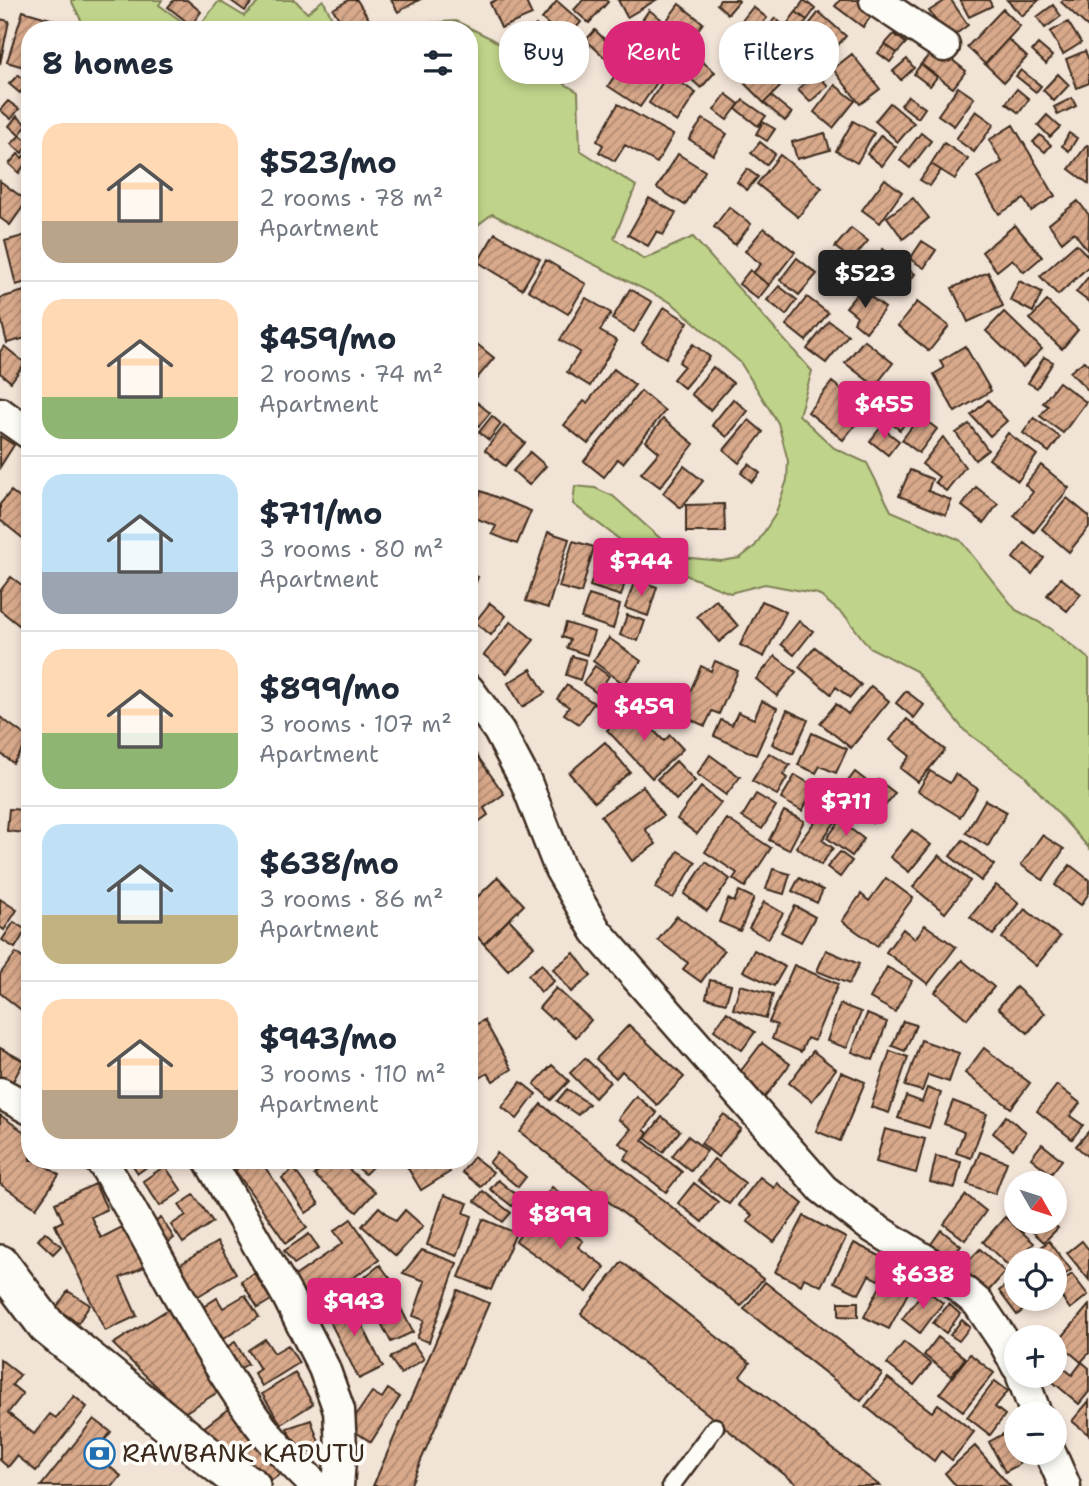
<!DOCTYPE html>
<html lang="en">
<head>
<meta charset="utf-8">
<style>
  body { margin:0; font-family:"Shantell Sans",sans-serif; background:#f6f6f7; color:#1f2937; height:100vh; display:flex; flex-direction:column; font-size:26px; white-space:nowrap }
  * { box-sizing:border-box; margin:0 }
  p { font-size:23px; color:#747a83 }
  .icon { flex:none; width:38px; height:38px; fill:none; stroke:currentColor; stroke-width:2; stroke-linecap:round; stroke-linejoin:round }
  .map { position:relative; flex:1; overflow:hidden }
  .panel { position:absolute; left:21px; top:21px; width:457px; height:1148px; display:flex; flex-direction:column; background:#fff; border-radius:28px; box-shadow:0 4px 10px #0003 }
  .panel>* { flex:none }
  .banner { position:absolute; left:499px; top:21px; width:485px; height:63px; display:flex; gap:14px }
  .needle { width:46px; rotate:129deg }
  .tools { position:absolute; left:1004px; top:1171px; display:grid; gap:14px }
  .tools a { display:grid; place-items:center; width:63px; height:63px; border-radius:50%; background:#fff; box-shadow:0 4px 10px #0003; font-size:35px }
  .price { position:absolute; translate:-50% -60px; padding:0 16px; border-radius:7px; background:#db2777; color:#fff; font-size:23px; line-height:46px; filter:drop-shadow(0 2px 4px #0008) }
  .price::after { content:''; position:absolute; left:50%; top:42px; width:21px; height:16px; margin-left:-10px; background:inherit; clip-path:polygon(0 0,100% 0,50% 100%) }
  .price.selected { background:#222; color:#fff }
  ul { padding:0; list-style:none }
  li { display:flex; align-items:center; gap:21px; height:175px; padding:0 21px }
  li+li { border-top:2px solid #e0e1e3 }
  li span { display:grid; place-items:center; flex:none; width:196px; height:140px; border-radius:21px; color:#555 }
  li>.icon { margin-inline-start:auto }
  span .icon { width:84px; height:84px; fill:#fffc; stroke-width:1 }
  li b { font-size:30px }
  h2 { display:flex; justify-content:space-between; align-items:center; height:84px; padding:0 21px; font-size:30px }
  .pill { padding:0 24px; border-radius:28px; background:#fff; box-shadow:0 4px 10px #0003; font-size:24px; line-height:63px }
  .pill.selected { background:#db2777; color:#fff }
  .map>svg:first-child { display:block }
</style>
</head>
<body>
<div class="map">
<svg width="1089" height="1486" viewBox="0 0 1089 1486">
  <defs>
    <pattern id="building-hatch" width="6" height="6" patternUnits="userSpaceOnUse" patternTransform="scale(1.75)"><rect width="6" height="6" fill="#d9a98b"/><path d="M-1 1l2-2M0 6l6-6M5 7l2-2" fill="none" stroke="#b18a71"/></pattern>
  </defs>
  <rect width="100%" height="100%" fill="#f2e3d7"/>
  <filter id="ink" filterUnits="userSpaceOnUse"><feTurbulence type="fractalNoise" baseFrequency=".0143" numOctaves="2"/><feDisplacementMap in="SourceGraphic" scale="14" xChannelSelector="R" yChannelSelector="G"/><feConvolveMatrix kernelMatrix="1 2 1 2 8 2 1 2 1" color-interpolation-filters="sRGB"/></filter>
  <g filter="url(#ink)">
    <path fill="#bfd48a" stroke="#7d7f54" stroke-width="2" d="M71,0H162L159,5L194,30H86Z
      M261,0H295L307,13L323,0L338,30H196L219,1L244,16Z
      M456,21L488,37L578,92L580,150L636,186L614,238L644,259L693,237L812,371L799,415L834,448L867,463L891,511L960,540L1016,610L1050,628L1089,659V848L1024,775L964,730L916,671L869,647L846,617L818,594L765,584L730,593L644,558L573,504L575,486L595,488L613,496L681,557L721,561L740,558L755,546L775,515L787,480L788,461L778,423L740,362L672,303L492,214L469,232V30H384L390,25Z"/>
    <path fill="url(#building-hatch)" stroke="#3b2a1e" stroke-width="2" d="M174,0H187L201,12L191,25L168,7Z
      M230,0H254L245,11Z
      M349,0H357L370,21L357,30H346L333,9Z
      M391,0H419L398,12Z
      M496,0H525L532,15L501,28L490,3Z
      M583,0H606L608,2L589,23L574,10Z
      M618,0H656L627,17Z
      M720,0H738L739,1L728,14L717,4Z
      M804,0L815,9L807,20L796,12Z
      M840,0H859L875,11L863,27L835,6Z
      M946,0H951L968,25L949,39L929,11Z
      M960,0H989L992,6L969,17Z
      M1007,0H1039L1022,16Z
      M1063,0H1089V28L1061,2Z
      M557,1L581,22L566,40L542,19Z
      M679,4L703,23L691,39L667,20Z
      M1053,5L1061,16L1045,28L1037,17Z
      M753,7L767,18L754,33L741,22Z
      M1003,9L1020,26L985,64L967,47Z
      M649,10L661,19L644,43L632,35Z
      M23,11L54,20L51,30H30V69L7,62Z
      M796,12L807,20L798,32L787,24Z
      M819,12L846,36L825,60L798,38Z
      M775,18L782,24L771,39L764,33Z
      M0,19L9,21L0,64Z
      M1068,22L1081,43L1063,54L1050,32Z
      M536,25L562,48L546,66L520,44Z
      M663,26L682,41L665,65L645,50Z
      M595,30L606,41L614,33L634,53L618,70L586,40Z
      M894,34L906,43L897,53L885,44Z
      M576,38L589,47L571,73L557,63Z
      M1008,39L1027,57L1004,82L985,64Z
      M885,44L897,53L890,62L878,53Z
      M1038,44L1052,56L1046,64L1032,51Z
      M936,47L966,71L953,88L921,64Z
      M687,49L715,72L701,88L674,64Z
      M1085,51L1089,60V83L1077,88L1066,59Z
      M798,54L813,69L798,84L780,66L788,58L791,61Z
      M852,54L880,89L860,104L833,69Z
      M907,59L914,68L901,80L893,71Z
      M632,64L658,81L640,107L608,86L615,75L622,79Z
      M921,64L937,77L930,86L914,74Z
      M762,68L780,87L764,103L745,84Z
      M1021,70L1041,86L1036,92L1016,76Z
      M816,73L828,86L810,102L798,90Z
      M668,74L696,93L677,122L649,103Z
      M1058,74L1069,85L1054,101L1043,90Z
      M18,75L27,83L20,93L9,84Z
      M835,85L855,101L833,128L814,112Z
      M958,87L974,98L954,126L938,115Z
      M1017,89L1029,99L1019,113L1006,103Z
      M726,94L739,104L727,120L714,110Z
      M771,96L792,113L785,121L764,103Z
      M908,96L925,108L918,118L901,105Z
      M1072,98L1076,106L1058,115L1054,107Z
      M743,100L766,116L758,126L736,109Z
      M8,101L19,109L11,119L0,110Z
      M890,103L914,123L898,142L875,121Z
      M618,104L673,135L657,163L625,145L615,161L599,152L603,145L597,141Z
      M976,111L994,124L974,152L956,139Z
      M1047,115L1060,127L1050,137L1038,125Z
      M17,116L27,125L19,135L9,126Z
      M703,119L727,134L713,155L689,139Z
      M853,121L874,133L857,163L836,151Z
      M763,122L775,129L767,141L756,134Z
      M1013,125L1055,196L1031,211L1024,199L999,214L977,177L1002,162L989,140Z
      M825,133L830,150L797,159L792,142Z
      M921,133L931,141L910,168L900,160Z
      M1069,133L1077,138L1069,151L1062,146Z
      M20,135L30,143L22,153L11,144Z
      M881,135L896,147L882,166L867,154Z
      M1040,135L1051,145L1045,152L1033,142Z
      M760,142L775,154L766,165L751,153Z
      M944,143L968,159L955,179L931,164Z
      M1087,145L1089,146V184L1069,169Z
      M30,149V171L24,166L19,173L9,164L18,154L22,158Z
      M678,154L705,171L685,205L657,188Z
      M780,155L822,188L798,217L757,184Z
      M931,164L941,170L930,186L920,180Z
      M747,169L758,177L747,190L737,182Z
      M885,179L902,192L880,223L862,210Z
      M0,181L27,201L10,225L0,218Z
      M649,198L676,213L663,235L657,231L648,246L628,235Z
      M913,198L929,218L903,239L887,217Z
      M1078,201L1089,215L1088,251L1074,232L1062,242L1049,224Z
      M729,207L751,224L735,245L714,227Z
      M1015,225L1042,257L1024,272L1012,259L997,271L982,252Z
      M764,228L795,252L769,285L753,273L761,264L745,251Z
      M851,228L868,241L852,260L835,247Z
      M495,233L540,259L522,289L478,262Z
      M30,234V281L16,285L5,241Z
      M922,241L936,250L924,268L910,259Z
      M1076,244L1089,257V266L1058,295L1040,276Z
      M883,249L915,274L900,294L868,268Z
      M797,258L817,274L799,295L780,280Z
      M546,260L586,284L568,314L528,290Z
      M750,270L769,285L758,299L739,284Z
      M988,272L1003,306L968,322L952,288Z
      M1089,276V302L1076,292Z
      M1019,281L1042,292L1033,312L1010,300Z
      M779,286L797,300L786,315L767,300Z
      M630,289L652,302L634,332L612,319Z
      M861,289L885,308L866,332L854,322L857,316L846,307Z
      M24,291L30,314V337L7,343L0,315V298Z
      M807,297L828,313L806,341L786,325Z
      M586,298L611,313L600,331L617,341L590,386L567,372L580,352L560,340Z
      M1047,301L1078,330L1062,349L1030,319Z
      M917,302L949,326L929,351L898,326Z
      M664,307L688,322L666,358L642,343Z
      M1004,312L1042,349L1023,367L986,331Z
      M829,321L848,335L826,363L807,349Z
      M472,340L494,358L469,388V343Z
      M864,340L893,363L875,386L845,363Z
      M693,344L710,357L684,388L673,379L684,366L679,362Z
      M4,346L25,363L11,382L0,373V352Z
      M965,346L991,391L955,412L934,374L944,368L940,361Z
      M1044,357L1053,362L1037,388L1028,383Z
      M1084,361L1089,365V391L1070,372Z
      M713,367L733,383L710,410L691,394Z
      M614,369L635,385L588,444L564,425L584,401L587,403Z
      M832,382L867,410L843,440L808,412Z
      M1059,382L1086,402L1063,433L1040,416L1048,406L1043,403Z
      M641,391L665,411L623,463L618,459L604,477L584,461Z
      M881,394L896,406L905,394L919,405L900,430L871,408Z
      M733,399L748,411L727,437L712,425Z
      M474,400L490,413L479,426L469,418V407Z
      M988,400L1007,421L990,436L971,415Z
      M492,416L501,424L489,440L479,432Z
      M920,416L937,429L919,453L902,440Z
      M1034,418L1060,437L1049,452L1023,433Z
      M663,419L694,444L660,487L641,473L659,452L646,441Z
      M749,420L763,432L739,463L724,450Z
      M969,424L988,450L975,460L956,433Z
      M504,426L525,443L505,466L485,450Z
      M881,427L899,441L888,455L870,441Z
      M1008,433L1037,455L1018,481L989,459Z
      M0,436L14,445L0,467Z
      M943,437L965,467L946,491L935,482L939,477L922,464Z
      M530,452L546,466L529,485L513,471Z
      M749,464L760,473L752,482L741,473Z
      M1041,465L1069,488L1034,532L1014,516L1033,492L1025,485Z
      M684,466L703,481L681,508L663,493Z
      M910,470L932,479L928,491L951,500L946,515L899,496Z
      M976,487L998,504L984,523L962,506Z
      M11,491L30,506V544L0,520V504Z
      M481,491L531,511L517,544L492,534L496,526L470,516Z
      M1067,498L1089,516V527L1069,552L1042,529Z
      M724,504L725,532H686V505Z
      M548,532L569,539L548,608L526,601Z
      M573,541L594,547L581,593L559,587Z
      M1025,543L1044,558L1032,574L1013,558Z
      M601,551L625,559L620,577L626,579L621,596L590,586Z
      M469,573L478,577L469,601Z
      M11,577L30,591V634L0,610V591Z
      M1061,578L1081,594L1067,611L1047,595Z
      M635,580L657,587L648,616L625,608Z
      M589,595L620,605L613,629L581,618Z
      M716,600L738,626L719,642L697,616Z
      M762,601L786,612L764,657L740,645Z
      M490,603L506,616L491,635L475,622Z
      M627,615L645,621L638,641L620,635Z
      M511,621L534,640L507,673L484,655Z
      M799,621L813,631L794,655L781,644Z
      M566,623L594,632L587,655L567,648L570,640L562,637Z
      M609,638L641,661L624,684L593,661Z
      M815,647L861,685L850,698L836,687L831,694L799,667Z
      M572,656L586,660L580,680L566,675Z
      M775,656L796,672L777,696L756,679Z
      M715,661L738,671L719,714L712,711L705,726L680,715L701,666L711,671Z
      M595,666L609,676L597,693L583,683Z
      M531,669L545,693L522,707L508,683Z
      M567,685L594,703L579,724L564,714L569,707L557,699Z
      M871,686L889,701L851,748L820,723L836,704L848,714Z
      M906,691L924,705L914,718L896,703Z
      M762,701L777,708L756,755L714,736L721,720L732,725L738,712L754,719Z
      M631,707L664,741L670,735L683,749L652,778L607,730Z
      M787,710L808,720L793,754L772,744Z
      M0,717L30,739L13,763L0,753Z
      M907,719L945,750L918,782L900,768L910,756L890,740Z
      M812,733L847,749L836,773L820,766L816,773L798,765Z
      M605,742L630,772L595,802L569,773Z
      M469,744L504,794L484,808L488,815L471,827L469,824Z
      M24,751H30V774L22,773Z
      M769,753L790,765L783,775L787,778L777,795L752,781Z
      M710,755L740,777L726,795L697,774Z
      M676,761L695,781L676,800L657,779Z
      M930,771L950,783L955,774L978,789L960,817L918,791Z
      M855,772L873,786L878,780L895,793L872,823L855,809L860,803L842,789Z
      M795,775L816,787L802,811L781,799Z
      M643,786L663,816L645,829L656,844L632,861L601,816Z
      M701,787L721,803L697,834L677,819Z
      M756,794L776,806L762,829L742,817Z
      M985,800L1007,812L988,846L966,833Z
      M825,808L838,818L822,840L833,848L821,865L796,847Z
      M9,809L25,810L23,833L7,831Z
      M784,811L804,821L789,850L769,840Z
      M727,819L771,848L745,887L733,879L737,873L705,852Z
      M840,821L864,839L852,856L827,838Z
      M912,830L931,845L909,872L890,857Z
      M1042,835L1064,849L1043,880L1021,865Z
      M963,840L994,865L981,881L950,856Z
      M678,851L696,862L673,898L655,888Z
      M840,852L852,861L840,877L827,867Z
      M939,855L970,881L945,913L913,887Z
      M706,862L730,879L707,911L684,894Z
      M1070,865L1089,880V893L1081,905L1055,885Z
      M773,869L790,874L784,894L766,889Z
      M498,877L524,905L484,944L469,928V905Z
      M799,878L823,890L817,903L792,891Z
      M886,878L913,898L877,946L842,921L861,894L869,901Z
      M996,885L1019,903L993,935L970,917Z
      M739,891L754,898L740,931L719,922L728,899L734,902Z
      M0,899L17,910L4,930L0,927Z
      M764,902L783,913L768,939L749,928Z
      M795,906L815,917L801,942L781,932Z
      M1025,909L1060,937L1036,966L1002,938Z
      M677,916L724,951L701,982L683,969L688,963L658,940Z
      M509,919L534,946L508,970L484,944Z
      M14,922L26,930L15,948L2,940Z
      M925,925L956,947L928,984L886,952L903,929L915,939Z
      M754,950L785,967L774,986L743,971Z
      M826,950L859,964L849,984L817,971Z
      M16,953L30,964V1017L0,993V974Z
      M574,953L591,976L571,992L553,969Z
      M962,960L994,987L967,1019L935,992Z
      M542,964L554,981L541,992L528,975Z
      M794,965L838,984L814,1041L807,1038L801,1052L772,1039L777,1025L769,1022Z
      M887,967L912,981L895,1012L870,998Z
      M710,980L731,985L726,1003L706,998Z
      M740,985L773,994L766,1018L733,1009Z
      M1016,987L1045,1013L1028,1033L998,1008Z
      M556,988L591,1020L576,1037L553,1017L551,1019L539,1008Z
      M840,1004L861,1012L847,1048L827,1041Z
      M727,1012L755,1032L742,1050L714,1030Z
      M867,1014L887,1022L873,1060L852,1052Z
      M484,1020L512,1069L493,1081L488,1073L475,1081L469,1071V1061L478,1056L469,1040V1029Z
      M903,1021L916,1025L905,1051L892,1046Z
      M629,1025L684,1077L657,1105L622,1071L616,1078L596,1059Z
      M921,1040L959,1053L949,1082L928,1075L922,1091L905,1086Z
      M762,1043L790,1064L765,1097L737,1076Z
      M0,1048L24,1061L11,1085L0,1079Z
      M984,1048L1030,1083L1011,1108L965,1073Z
      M813,1051L836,1069L812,1101L789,1083Z
      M890,1051L908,1057L889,1113L871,1107Z
      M585,1058L610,1082L595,1098L570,1073Z
      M552,1065L569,1081L551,1100L534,1084Z
      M841,1072L865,1082L840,1141L816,1131Z
      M521,1082L536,1094L517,1119L502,1107Z
      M1057,1085L1080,1103L1070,1116L1083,1125L1072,1139L1037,1111Z
      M927,1088L941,1093L929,1128L898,1118L906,1096L922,1102Z
      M567,1089L589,1104L578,1115L557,1101Z
      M636,1096L657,1113L644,1130L648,1133L642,1140L682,1172L666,1192L624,1159L630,1151L619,1143L631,1129L618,1119Z
      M953,1101L987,1114L971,1158L956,1153L964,1132L944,1124Z
      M541,1104L763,1279L741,1306L520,1132Z
      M724,1114L741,1129L718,1157L701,1143Z
      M0,1115L30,1136V1160H37L59,1175L36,1208L0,1184Z
      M1006,1116L1026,1132L1013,1149L993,1133Z
      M662,1117L680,1131L663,1152L645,1138Z
      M885,1129L925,1139L916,1173L876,1162Z
      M1089,1131V1158L1076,1146Z
      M688,1136L707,1151L691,1171L672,1156Z
      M1042,1144L1062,1160L1051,1174L1031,1158Z
      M980,1152L1007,1162L995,1194L967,1184Z
      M497,1153L526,1177L518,1187L489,1163Z
      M936,1156L961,1162L955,1188L930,1182Z
      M474,1157L493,1172L481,1187L462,1172Z
      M714,1159L745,1183L729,1204L698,1180Z
      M129,1160H157L138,1173Z
      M249,1160H260L307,1228L286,1243L235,1170Z
      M327,1160H338L375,1192L357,1212L314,1175Z
      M349,1160H364L372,1167L365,1174Z
      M403,1160H429L432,1166L443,1160L450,1172L421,1190Z
      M165,1166L182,1191L160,1206L143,1181Z
      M294,1169L319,1204L306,1213L282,1178Z
      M760,1177L774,1188L777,1183L803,1204L774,1242L747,1221L752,1215L738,1205Z
      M498,1180L519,1197L512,1206L490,1189Z
      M694,1183L718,1202L702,1222L678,1203Z
      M95,1184L107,1209L91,1217L101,1238L124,1226L144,1267L120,1278L137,1316L105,1331L55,1225L63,1221L55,1203Z
      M552,1187L587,1213L575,1229L539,1204Z
      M483,1191L511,1213L503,1222L475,1201Z
      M194,1195L213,1222L183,1243L171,1225L186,1215L179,1205Z
      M444,1195L468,1203L464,1213L472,1216L457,1256L427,1245Z
      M966,1195L986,1211L965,1240L944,1224Z
      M379,1207L396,1221L405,1210L423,1226L396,1256L362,1226Z
      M539,1210L583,1241L578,1247L605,1267L587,1292L516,1241Z
      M804,1216L846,1238L821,1286L804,1278L801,1285L775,1272Z
      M1005,1217L1034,1243L1011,1268L983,1242Z
      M161,1218L174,1238L160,1249L146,1228Z
      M351,1219L379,1260L312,1306L292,1278L343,1243L334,1231Z
      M483,1219L516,1233L491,1290L459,1277Z
      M1022,1222H1051L1058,1228L1044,1242Z
      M941,1230L961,1246L949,1262L929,1247Z
      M45,1232L61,1246L53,1254L38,1240Z
      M309,1234L319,1248L294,1264L284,1251Z
      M1049,1241L1071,1270L1055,1282V1260H1035L1031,1255Z
      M1082,1241L1089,1250V1280L1067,1253Z
      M217,1242L236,1273L195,1298L176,1267Z
      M854,1243L888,1260L878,1280L869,1275L859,1294L834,1282Z
      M980,1249L1005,1272L985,1295L959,1271Z
      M422,1250L457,1263L429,1342L417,1338L424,1320L413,1316L425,1281L403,1273Z
      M895,1258L925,1274L915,1294L909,1291L889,1329L864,1317Z
      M622,1262L750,1363L740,1376L880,1486H799L581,1314Z
      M380,1265L393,1282L366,1304L352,1287Z
      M254,1273L271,1300L258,1308L241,1281Z
      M1072,1274L1088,1295L1070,1309L1055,1287Z
      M1016,1277L1017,1298H1033L1035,1301L1017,1315L999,1291Z
      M765,1282L882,1374L861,1401L744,1309Z
      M925,1289L943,1303L920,1333L902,1319Z
      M458,1290L489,1303L410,1486H373Z
      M68,1291L90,1305L78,1323L56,1308Z
      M393,1293L413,1332L391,1342L371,1304Z
      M245,1295L259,1317L223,1339L203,1307L217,1298L223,1308Z
      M349,1298L383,1367L359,1379L324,1310Z
      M839,1302H858V1317L839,1316Z
      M949,1304L960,1314L946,1333L933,1323Z
      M1089,1305V1353L1081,1362L1058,1342Z
      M172,1307L223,1389L184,1413L113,1344Z
      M962,1320L970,1327L959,1341L950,1335Z
      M938,1337L965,1358L951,1376L924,1355Z
      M265,1339L274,1353L288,1345L299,1363L262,1386L254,1373L260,1369L248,1350Z
      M235,1342L248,1364L232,1373L219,1352Z
      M904,1342L931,1364L914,1385L887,1364Z
      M413,1343L424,1359L401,1374L390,1358Z
      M970,1354L994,1373L963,1411L940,1393Z
      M0,1359L20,1375L12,1385L23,1394L8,1413L34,1434L50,1414L56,1418L74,1396L87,1407L36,1471L17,1456L8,1467L0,1460Z
      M1082,1362L1089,1368V1392L1079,1404L1047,1377L1055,1376V1366L1058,1363L1072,1375Z
      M295,1373L313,1404L281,1424L262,1394Z
      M888,1378L932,1412L938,1404L974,1432L952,1460L941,1451L934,1461L865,1406Z
      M995,1381L1008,1391L995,1407L1005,1415L990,1435L967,1417Z
      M388,1389L400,1397L371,1442L348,1427L372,1392L382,1398Z
      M1089,1401V1435L1072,1421Z
      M232,1406L283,1472L272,1480L202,1429Z
      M94,1419L111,1432L94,1454L121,1476L113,1486H41Z
      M311,1420L321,1448L298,1457L287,1428Z
      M1003,1434L1020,1464L1005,1472L989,1442Z
      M975,1446L1010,1486H956L945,1473Z"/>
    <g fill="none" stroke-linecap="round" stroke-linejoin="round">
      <defs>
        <path id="service" d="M671,1486L715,1427"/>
        <path id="minor" d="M875,0L944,46
          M0,413L30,434
          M469,690L499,731L526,782L560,869L596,931L823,1189L869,1225L927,1261L978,1303L1003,1340L1017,1366
          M0,1093L30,1109
          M99,1160L104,1165C154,1245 194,1332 249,1410C267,1437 292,1463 316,1486
          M209,1160L287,1295L324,1368L339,1410L341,1448L338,1486
          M1022,1376L1036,1414
          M1050,1452L1065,1486"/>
        <path id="tertiary" d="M0,1264L47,1326L228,1472L251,1486"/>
      </defs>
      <use href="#service" stroke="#3b2a1e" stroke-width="21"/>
      <use href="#minor" stroke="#3b2a1e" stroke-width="35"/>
      <use href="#tertiary" stroke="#3b2a1e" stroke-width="42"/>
      <use href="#service" stroke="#fdfcf7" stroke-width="16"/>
      <use href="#minor" stroke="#fdfcf7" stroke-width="30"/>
      <use href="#tertiary" stroke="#fdfcf7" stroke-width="37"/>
    </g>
  </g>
  <defs>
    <symbol id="bank-ring" viewBox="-11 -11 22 22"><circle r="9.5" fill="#fdfcf7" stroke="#1f6fb2" stroke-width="1.5"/><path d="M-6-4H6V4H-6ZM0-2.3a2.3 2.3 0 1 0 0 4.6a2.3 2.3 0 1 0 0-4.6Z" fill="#1f6fb2"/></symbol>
  </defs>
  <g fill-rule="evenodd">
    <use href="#bank-ring" x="82" y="1436" width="35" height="35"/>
  </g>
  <g text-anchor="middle" stroke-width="7" stroke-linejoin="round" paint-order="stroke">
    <g font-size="26" fill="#3b2a1e" stroke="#fdfcf7" text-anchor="start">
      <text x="122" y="1462">RAWBANK KADUTU</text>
    </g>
  </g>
</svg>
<div class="tools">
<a><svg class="needle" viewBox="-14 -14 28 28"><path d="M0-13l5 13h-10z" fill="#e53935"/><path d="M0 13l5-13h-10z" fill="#747a83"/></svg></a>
<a><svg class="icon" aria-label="locate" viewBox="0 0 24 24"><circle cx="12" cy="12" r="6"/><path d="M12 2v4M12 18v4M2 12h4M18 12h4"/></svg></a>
<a>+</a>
<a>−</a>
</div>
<b class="price selected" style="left:865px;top:310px">$523</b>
<b class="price" style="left:884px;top:441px">$455</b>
<b class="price" style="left:641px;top:598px">$744</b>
<b class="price" style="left:644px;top:743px">$459</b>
<b class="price" style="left:846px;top:838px">$711</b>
<b class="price" style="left:560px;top:1251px">$899</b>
<b class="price" style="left:923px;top:1311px">$638</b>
<b class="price" style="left:354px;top:1338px">$943</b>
<div class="banner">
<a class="pill">Buy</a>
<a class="pill selected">Rent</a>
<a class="pill">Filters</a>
</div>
<section class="panel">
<h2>8 homes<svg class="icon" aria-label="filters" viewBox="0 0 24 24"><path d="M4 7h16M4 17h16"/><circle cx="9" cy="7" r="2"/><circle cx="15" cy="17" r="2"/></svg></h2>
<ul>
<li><span style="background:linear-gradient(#ffd9b3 70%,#b9a48a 0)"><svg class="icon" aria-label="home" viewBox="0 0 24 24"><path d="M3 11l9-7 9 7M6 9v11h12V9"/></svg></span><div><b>$523/mo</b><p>2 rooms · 78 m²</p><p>Apartment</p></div></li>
<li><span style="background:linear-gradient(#ffd9b3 70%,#8fb573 0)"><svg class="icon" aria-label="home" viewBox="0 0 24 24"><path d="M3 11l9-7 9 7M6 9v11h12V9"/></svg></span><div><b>$459/mo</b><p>2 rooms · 74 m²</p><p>Apartment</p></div></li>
<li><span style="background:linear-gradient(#bfe0f5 70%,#9aa5b1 0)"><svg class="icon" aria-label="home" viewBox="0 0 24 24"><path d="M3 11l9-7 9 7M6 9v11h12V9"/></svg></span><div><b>$711/mo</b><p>3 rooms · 80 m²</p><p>Apartment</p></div></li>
<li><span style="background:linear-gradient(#ffd9b3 60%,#8fb573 0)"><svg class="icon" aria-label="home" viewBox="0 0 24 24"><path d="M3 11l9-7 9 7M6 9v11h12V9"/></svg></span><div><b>$899/mo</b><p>3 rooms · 107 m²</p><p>Apartment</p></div></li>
<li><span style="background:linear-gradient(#bfe0f5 65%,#c2b280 0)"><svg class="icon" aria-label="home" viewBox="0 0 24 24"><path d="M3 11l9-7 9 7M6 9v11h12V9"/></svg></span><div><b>$638/mo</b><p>3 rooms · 86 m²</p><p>Apartment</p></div></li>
<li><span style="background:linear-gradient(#ffd9b3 65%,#b9a48a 0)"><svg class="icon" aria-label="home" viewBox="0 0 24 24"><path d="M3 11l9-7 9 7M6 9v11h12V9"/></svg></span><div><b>$943/mo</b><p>3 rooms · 110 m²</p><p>Apartment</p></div></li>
</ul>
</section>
</div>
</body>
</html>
